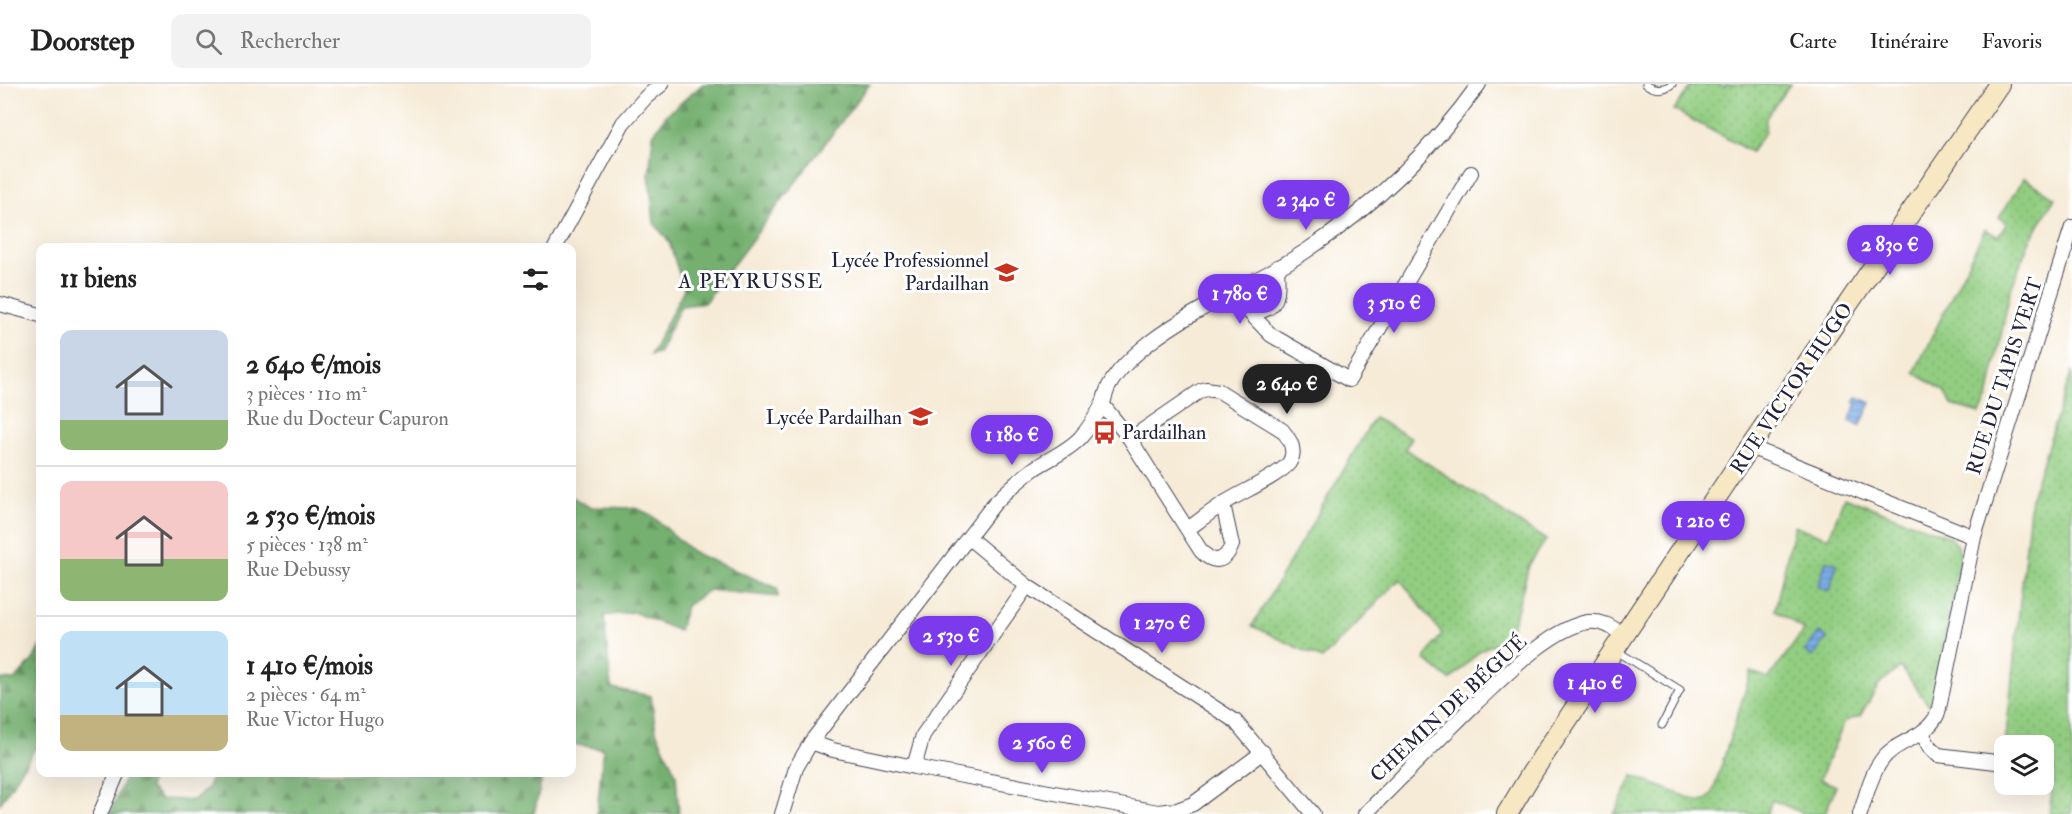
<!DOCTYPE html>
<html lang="fr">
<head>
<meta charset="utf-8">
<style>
  body { margin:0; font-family:"IM FELL Double Pica",serif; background:#f2f2f2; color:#222; height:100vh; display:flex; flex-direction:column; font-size:22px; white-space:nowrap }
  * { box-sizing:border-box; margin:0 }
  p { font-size:20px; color:#767676 }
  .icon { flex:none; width:33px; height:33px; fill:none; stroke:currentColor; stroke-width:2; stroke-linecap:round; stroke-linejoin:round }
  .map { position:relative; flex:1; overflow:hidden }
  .drawer { position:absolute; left:36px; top:159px; width:540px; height:534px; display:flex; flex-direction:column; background:#fff; border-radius:12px; box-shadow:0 6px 24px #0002 }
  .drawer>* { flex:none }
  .fabs { position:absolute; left:1994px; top:651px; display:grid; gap:12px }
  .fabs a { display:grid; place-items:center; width:60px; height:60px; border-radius:12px; background:#fff; box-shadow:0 6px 24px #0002; font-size:30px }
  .price { position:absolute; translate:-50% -51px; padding:0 14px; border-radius:21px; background:#7c3aed; color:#fff; font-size:20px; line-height:39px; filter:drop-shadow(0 2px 3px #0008) }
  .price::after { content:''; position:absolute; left:50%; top:36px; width:18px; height:14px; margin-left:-9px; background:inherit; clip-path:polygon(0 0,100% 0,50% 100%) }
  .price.on { background:#222; color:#fff }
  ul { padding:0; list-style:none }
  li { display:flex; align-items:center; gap:18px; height:150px; padding:0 24px }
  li+li { border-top:2px solid #e0e0e0 }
  li span { display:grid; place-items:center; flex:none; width:168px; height:120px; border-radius:12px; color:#555 }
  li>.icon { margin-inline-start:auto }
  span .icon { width:72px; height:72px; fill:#fffc; stroke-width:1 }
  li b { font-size:26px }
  h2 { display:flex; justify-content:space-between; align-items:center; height:72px; padding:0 24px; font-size:26px }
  header { display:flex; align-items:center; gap:36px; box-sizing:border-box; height:84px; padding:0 30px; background:#fff; border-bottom:2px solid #e0e0e0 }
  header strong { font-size:28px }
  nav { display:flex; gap:33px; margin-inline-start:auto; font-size:21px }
  .search { width:420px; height:54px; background:#f2f2f2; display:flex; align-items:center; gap:15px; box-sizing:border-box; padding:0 21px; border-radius:12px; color:#767676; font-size:22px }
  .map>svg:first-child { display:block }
</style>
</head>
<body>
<header>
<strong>Doorstep</strong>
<div class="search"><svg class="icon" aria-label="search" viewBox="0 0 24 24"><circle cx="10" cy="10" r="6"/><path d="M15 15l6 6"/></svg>Rechercher</div>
<nav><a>Carte</a><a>Itinéraire</a><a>Favoris</a></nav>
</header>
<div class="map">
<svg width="2072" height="730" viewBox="0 0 2072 730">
  <defs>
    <pattern id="forest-firs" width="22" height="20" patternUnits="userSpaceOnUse" patternTransform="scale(1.5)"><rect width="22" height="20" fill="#75b06f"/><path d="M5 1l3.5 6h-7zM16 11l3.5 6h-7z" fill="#608f5c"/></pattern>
    <pattern id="garden-dots" width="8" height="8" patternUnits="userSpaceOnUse" patternTransform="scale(1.5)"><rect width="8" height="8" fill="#92cd81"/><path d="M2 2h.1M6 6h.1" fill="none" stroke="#7eb070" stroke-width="1.8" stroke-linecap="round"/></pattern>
    <pattern id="water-rules" width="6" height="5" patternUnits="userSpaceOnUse" patternTransform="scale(1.5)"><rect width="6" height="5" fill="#7dade8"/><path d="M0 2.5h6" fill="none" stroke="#668cbd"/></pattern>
  </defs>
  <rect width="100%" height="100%" fill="#fff"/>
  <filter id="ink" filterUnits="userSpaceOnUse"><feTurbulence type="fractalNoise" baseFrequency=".0167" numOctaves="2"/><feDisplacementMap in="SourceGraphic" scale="12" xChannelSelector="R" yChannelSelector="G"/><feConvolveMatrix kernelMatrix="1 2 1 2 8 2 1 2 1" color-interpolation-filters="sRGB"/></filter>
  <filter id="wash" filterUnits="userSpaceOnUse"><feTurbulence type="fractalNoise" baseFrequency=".008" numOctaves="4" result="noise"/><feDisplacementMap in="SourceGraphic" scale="24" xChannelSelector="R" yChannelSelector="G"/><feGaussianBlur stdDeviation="1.35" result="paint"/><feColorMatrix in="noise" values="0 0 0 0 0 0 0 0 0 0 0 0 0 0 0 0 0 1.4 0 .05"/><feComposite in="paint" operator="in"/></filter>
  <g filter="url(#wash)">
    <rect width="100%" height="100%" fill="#f6ebd7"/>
    <path fill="url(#forest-firs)" stroke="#4c6955" stroke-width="1.5" d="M703,0H870L704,219L681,222L658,269L650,271L684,205L669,158L654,139L649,91L653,51L666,31Z
      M572,413L589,423L636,424L651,431L694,469L777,504L778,513L709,506L686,522L679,547L633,528L604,532L611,604L651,612L656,647L676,690L679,730H597L603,665L572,660Z
      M40,562V657L0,720V595L15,596L33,576Z
      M127,689H153L149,704L161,715L193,716L208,704L212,689H543L534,730H110Z"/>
    <path fill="url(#garden-dots)" stroke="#5a785e" stroke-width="1.5" d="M1692,0H1720L1724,3L1726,0H1790L1766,34L1765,48L1751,68L1674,26Z
      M2024,94L2055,114L2029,158L2010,208L1988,314L1980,329L1952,321L1945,307L1914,289L1985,145L1998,153L2007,139L1999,133Z
      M2072,286V730H2049L2055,680L2043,678V662L2005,661L2031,414Z
      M1374,334L1412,354L1405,365L1546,456L1529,481L1515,534L1508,553L1481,566L1450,596L1424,575L1442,550L1400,495L1322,575L1252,542Z
      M1844,413L1950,453C1957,459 1959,465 1961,474L1932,626L1901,583L1880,599L1860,632L1845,637L1820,695L1836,702L1825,730H1805L1772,716L1767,730H1614L1633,692L1700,718L1706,716L1712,711L1751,588L1769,594L1804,546L1775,526L1794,442L1829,454Z"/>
    <path fill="url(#water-rules)" stroke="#506892" stroke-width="1.5" d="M1857,313L1871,319L1860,342L1849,337L1857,320L1854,318Z
      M1826,477L1837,480L1829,507L1818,503Z
      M1819,548L1827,554L1813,573L1805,567Z"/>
  </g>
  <g filter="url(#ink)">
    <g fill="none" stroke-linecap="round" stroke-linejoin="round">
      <defs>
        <path id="lane" d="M1646,0C1655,6 1664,6 1672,0
          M1615,566L1680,606L1662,641"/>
        <path id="street" d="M555,164L623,39L646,13L662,0
          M1235,209L1249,228L1271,251L1349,296L1471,89
          M0,220L40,231
          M1249,228C1281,229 1278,207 1277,183
          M1102,320L1130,355L1201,467C1214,481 1225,478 1232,461L1223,420
          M1130,355L1200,307L1206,305L1219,307L1282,346C1290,355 1297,367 1289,379C1280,391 1240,409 1226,418C1213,426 1200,436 1188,445
          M1750,363L1974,453
          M969,454L1027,502L1235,637L1313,730
          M1922,649L1929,662L1938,671L2004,679
          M811,658L833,666L914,683L1158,728L1177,726L1193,720L1263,668
          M914,683L923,651L1027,502
          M100,730L118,688
          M782,730L796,684L811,658L994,420C1007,407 1020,395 1035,384C1050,374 1068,367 1080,354C1089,344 1097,331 1103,319C1105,314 1106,307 1109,302C1118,285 1134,271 1149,259C1197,222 1255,200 1306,167C1374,122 1432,66 1479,0
          M1365,730C1403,692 1440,654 1478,617C1505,592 1551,544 1588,538C1603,536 1613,544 1625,552
          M1860,730C1866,713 1870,692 1881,677C1896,655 1926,656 1938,629L1974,453L2072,143"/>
        <path id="secondary" d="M1507,730L1533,687L1750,363L1999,0"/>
      </defs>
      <use href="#lane" stroke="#424052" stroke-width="9"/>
      <use href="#street" stroke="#424052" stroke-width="16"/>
      <use href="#secondary" stroke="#424052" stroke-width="22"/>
      <use href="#lane" stroke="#fff" stroke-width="7"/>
      <use href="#street" stroke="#fff" stroke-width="14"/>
      <use href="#secondary" stroke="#f7e8c3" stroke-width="20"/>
    </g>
  </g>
  <defs>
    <symbol id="school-bare" viewBox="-9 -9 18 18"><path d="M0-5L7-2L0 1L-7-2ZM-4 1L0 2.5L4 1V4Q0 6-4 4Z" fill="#c8321e" stroke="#fff" stroke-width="2.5" paint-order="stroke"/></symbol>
    <symbol id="bus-bare" viewBox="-9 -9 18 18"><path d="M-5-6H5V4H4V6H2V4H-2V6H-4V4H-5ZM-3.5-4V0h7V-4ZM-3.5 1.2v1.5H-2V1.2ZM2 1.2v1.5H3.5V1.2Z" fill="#c8321e" stroke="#fff" stroke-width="2.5" paint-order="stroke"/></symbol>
  </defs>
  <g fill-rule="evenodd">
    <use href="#school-bare" x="990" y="172" width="33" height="33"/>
    <use href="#school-bare" x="904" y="316" width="33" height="33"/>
    <use href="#bus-bare" x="1088" y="332" width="33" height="33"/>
  </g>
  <g text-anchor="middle" stroke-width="6" stroke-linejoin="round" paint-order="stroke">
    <g font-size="20" fill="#22223b" stroke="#fff" text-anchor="end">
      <text x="989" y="183">Lycée Professionnel<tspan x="989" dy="23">Pardailhan</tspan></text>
      <text x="902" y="340">Lycée Pardailhan</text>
      <text x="1122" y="355" text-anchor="start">Pardailhan</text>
    </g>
    <g font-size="20" fill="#22223b" stroke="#fff">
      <text transform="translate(2004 292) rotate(-72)" y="7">RUE DU TAPIS VERT</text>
      <text transform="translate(1791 304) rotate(-56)" y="7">RUE VICTOR HUGO</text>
      <text transform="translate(1448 624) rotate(-43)" y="7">CHEMIN DE BÉGUÉ</text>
    </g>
    <g font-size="21" letter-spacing="1.5" fill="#22223b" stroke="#fff">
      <text x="751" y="204">A PEYRUSSE</text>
    </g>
  </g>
</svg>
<div class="fabs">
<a><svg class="icon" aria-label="layers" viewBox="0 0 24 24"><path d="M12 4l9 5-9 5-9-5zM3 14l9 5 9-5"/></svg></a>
</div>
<b class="price" style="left:1306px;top:147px">2 340 €</b>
<b class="price" style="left:1890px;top:192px">2 830 €</b>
<b class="price" style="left:1240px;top:241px">1 780 €</b>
<b class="price" style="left:1394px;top:250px">3 510 €</b>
<b class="price on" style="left:1287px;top:331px">2 640 €</b>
<b class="price" style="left:1012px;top:382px">1 180 €</b>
<b class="price" style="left:1703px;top:468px">1 210 €</b>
<b class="price" style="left:1162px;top:570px">1 270 €</b>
<b class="price" style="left:951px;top:583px">2 530 €</b>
<b class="price" style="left:1595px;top:630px">1 410 €</b>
<b class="price" style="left:1042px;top:690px">2 560 €</b>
<section class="drawer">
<h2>11 biens<svg class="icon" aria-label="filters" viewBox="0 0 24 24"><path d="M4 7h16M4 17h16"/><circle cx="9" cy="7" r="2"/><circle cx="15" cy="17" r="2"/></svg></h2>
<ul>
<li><span style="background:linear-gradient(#c9d6e8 75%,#8fb573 0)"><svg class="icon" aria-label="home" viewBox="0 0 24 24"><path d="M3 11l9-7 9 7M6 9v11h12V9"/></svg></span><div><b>2 640 €/mois</b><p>3 pièces · 110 m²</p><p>Rue du Docteur Capuron</p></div></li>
<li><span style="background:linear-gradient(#f6c9c9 65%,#8fb573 0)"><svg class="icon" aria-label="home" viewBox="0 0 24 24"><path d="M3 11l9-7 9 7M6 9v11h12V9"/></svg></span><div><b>2 530 €/mois</b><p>5 pièces · 138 m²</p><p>Rue Debussy</p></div></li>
<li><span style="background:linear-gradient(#bfe0f5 70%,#c2b280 0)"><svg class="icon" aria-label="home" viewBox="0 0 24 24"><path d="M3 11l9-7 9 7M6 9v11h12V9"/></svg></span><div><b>1 410 €/mois</b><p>2 pièces · 64 m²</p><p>Rue Victor Hugo</p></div></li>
</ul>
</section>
</div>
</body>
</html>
